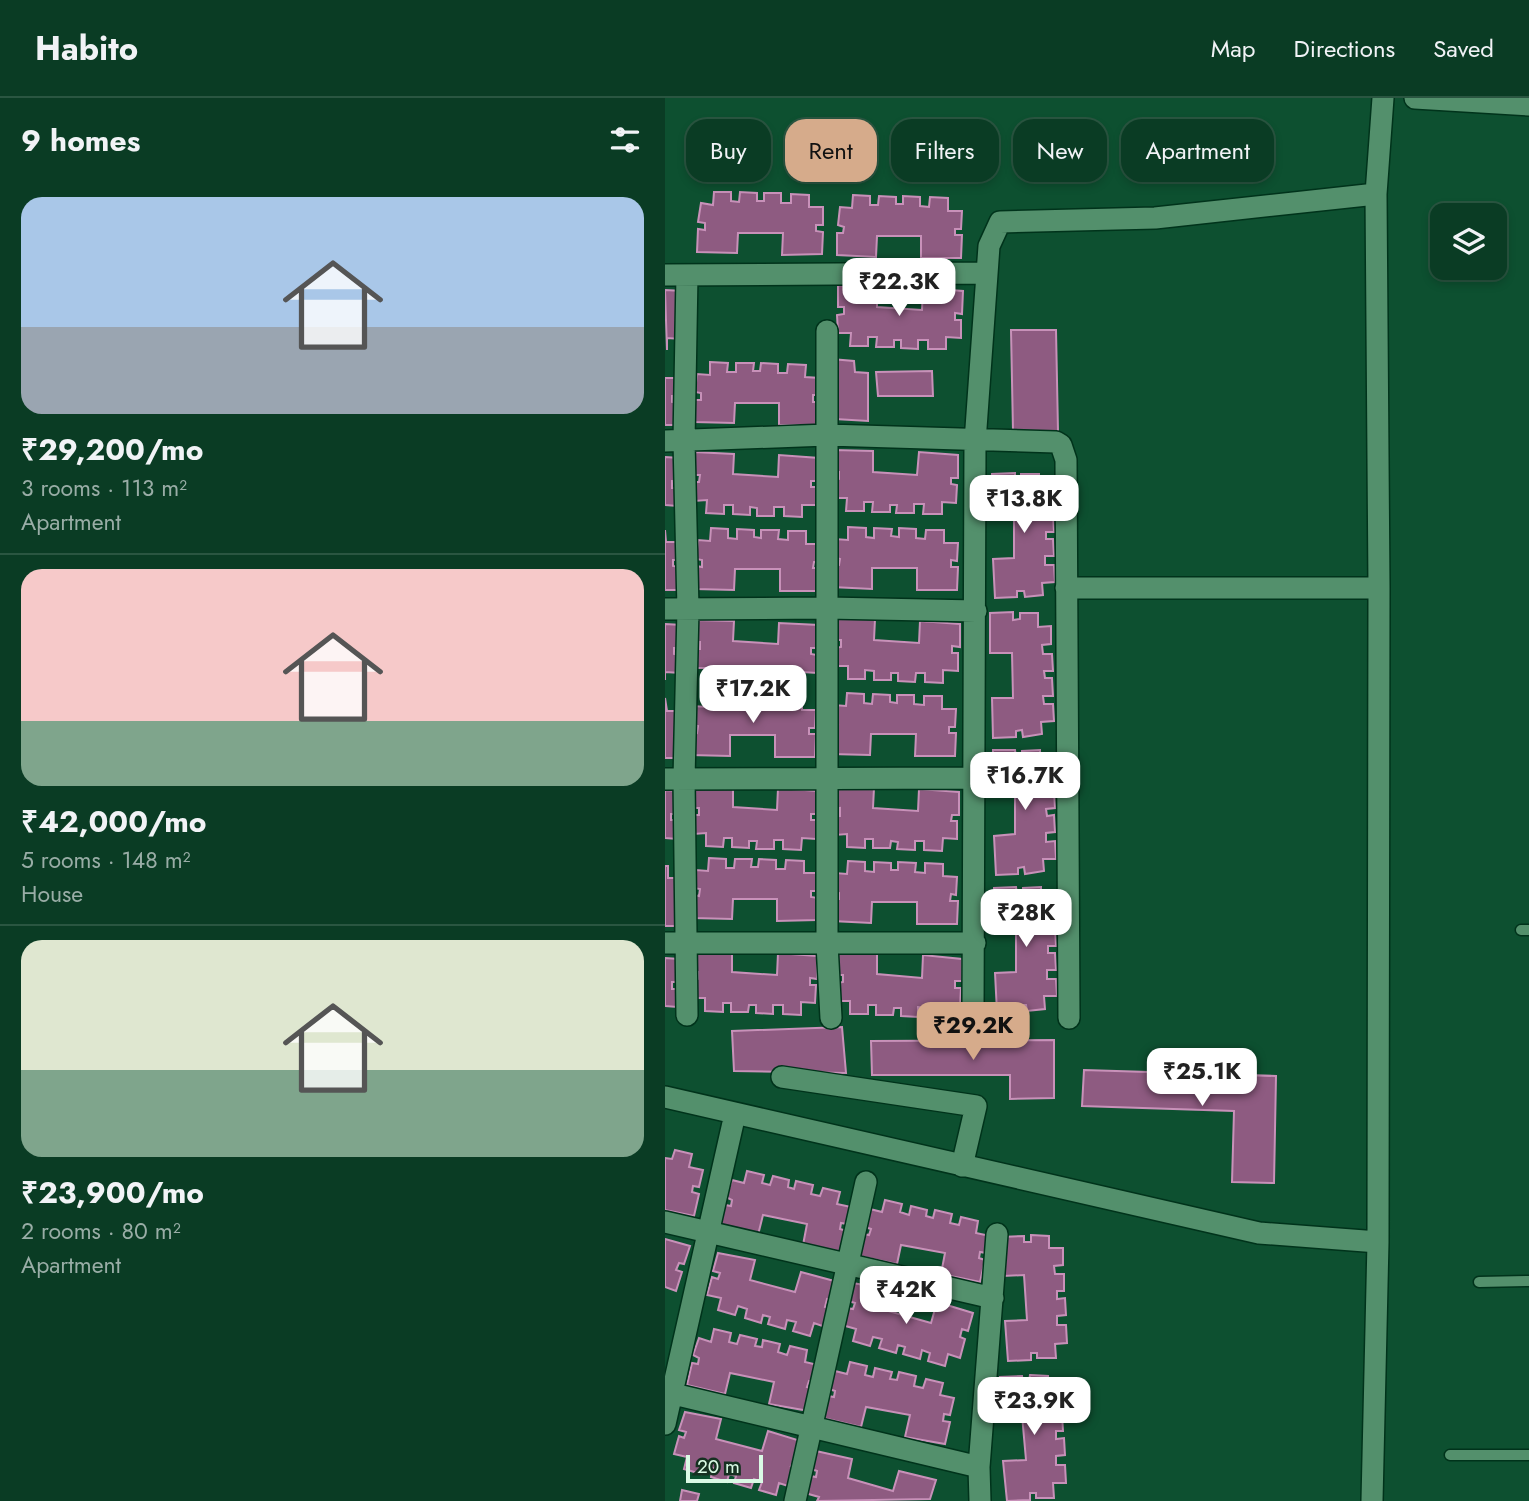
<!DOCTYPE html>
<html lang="en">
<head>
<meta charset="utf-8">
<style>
  body { margin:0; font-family:Jost,sans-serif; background:#184731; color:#f1f3f6; height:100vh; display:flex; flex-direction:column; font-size:26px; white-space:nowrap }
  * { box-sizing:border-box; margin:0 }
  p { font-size:23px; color:#99ada6 }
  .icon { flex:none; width:38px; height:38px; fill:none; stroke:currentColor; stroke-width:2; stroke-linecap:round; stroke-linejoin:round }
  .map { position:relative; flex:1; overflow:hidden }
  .details { display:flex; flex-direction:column; background:#0a3c24; width:665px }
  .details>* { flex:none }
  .hud { position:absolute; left:21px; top:21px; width:665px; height:63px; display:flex; gap:14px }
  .tools { position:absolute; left:765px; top:105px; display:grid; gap:14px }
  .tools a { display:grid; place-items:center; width:77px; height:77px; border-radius:14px; background:#0a3c24; box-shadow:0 4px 10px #0003,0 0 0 2px #2a5641; font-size:35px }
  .scale { position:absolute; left:21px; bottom:18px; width:77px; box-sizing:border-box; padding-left:7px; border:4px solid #dafae5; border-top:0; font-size:19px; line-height:24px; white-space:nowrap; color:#dafae5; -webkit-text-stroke:5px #163021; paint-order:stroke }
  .price { position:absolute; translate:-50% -60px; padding:0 16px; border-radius:14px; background:#fff; color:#222; font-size:23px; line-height:46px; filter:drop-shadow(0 2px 4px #0008) }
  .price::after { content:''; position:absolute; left:50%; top:42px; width:21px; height:16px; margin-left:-10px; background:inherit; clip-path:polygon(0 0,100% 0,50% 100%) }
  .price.on { background:#d6ab8b; color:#111 }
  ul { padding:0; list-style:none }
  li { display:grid; align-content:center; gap:14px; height:371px; padding:0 21px }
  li+li { border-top:2px solid #2a5641 }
  li span { display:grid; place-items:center; height:217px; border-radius:21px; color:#555 }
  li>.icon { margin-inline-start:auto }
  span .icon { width:126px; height:126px; fill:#fffc; stroke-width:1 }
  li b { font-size:30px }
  h2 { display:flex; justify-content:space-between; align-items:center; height:84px; padding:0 21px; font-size:30px }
  .tag { padding:0 24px; border-radius:21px; background:#0a3c24; box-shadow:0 4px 10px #0003,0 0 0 2px #2a5641; font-size:24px; line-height:63px }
  .tag.on { background:#d6ab8b; color:#111 }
  header { display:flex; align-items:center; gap:42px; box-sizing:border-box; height:98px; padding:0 35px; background:#0a3c24; border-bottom:2px solid #2a5641 }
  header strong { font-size:33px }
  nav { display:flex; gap:38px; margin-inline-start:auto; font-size:24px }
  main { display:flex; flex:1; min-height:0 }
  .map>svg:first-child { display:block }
</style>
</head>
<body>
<header>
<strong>Habito</strong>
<nav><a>Map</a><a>Directions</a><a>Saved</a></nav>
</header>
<main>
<section class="details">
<h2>9 homes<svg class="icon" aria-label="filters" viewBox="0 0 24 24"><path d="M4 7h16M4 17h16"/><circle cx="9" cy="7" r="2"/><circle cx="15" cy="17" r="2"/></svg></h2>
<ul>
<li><span style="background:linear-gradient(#a9c7e8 60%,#9aa5b1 0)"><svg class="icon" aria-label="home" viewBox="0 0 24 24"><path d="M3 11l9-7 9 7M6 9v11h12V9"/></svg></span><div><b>₹29,200/mo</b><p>3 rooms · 113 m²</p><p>Apartment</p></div></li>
<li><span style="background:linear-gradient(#f6c9c9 70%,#7fa58c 0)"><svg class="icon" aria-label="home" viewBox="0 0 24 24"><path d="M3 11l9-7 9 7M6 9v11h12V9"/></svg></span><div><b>₹42,000/mo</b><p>5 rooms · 148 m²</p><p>House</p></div></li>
<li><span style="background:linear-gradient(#dfe7d0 60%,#7fa58c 0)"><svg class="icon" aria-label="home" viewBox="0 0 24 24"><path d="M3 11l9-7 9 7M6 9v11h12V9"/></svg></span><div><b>₹23,900/mo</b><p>2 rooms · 80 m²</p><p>Apartment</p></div></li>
</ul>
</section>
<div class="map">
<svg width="864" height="1403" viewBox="0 0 864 1403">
  <rect width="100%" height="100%" fill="#0d5030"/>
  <path fill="#8e5b81" stroke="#c891b9" stroke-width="2" d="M49,94H66V103L74,104L75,94L92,95V103H99V95H116V105H126V96L144,97V109H158V127H151V133L158,134L157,156L117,157L118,135H73L72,155L32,154L33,131L40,132V125L33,124L36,105L48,107Z
    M188,97L205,98V107H213L214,98L231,99V106H238V98L255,99V108L264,109L265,99L283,100V113H297L296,131H290V137H297L296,160H256V138H212L211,159L172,157V135H178L179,129L173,127L175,109L187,110Z
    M173,187L212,188V209L257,212L258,190L298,193L297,216L290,215V222H296V240L281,239V251H263V242H253V251L236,250V242H229V249H211L212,239H203V248H185L186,235H173L172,217L179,216V209H173Z
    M0,192L18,193L11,222H16V241L2,240V252Z
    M346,232H391L393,333H348Z
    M166,261L189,263L190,274L203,275V323L170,321Z
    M45,264L63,265L62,274H71V265H89L88,273H95L96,265L113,266V275H122L123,266L141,267L140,279L155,280L154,297H148V304H155L154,327H114V305H70L69,325L29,324L30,302H36V295L30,294L32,276L45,277Z
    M267,273L268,298H213L211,274Z
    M0,280H14L13,298H7V304L14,305L13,327H0Z
    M169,352L208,353V374L252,377L254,354L293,357V380H286V386L292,387L291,405L277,404V416H258L259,406H249V415H231L232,407H225V414H207L208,404H199V413H181L182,400H169L168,382L174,381V374H168Z
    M29,354L69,356L68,376L113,379L114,357L154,360L153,383H146V389H152L151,407H137V419L119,418V409H109V418H92V410L85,409V417L68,416V407H59V416L41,415L42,402L29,403L28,384H34L35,377H29Z
    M0,359L15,360V383H7V390H13L12,408L0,407Z
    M350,375V382H356V376H374V390L387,389V407H378L379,417H388L389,434H381V441H388L389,458H380V467H389L390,484L377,485L378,497L360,499L359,493H352V499L330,500L328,461L349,460V416H327V376Z
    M183,429L201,430V439L209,440V430L227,431L226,438L234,439V430L251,431V440L260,441L261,432H279V445H293L292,463L286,462V469H293L292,492H252V470H207V491L167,489L168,467H174L175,461L168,459L170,441L183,442Z
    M46,430L63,431V440L72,441V431L89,432V439L96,440V432H114L113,441L123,442V433H141V446H155L154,464H149L148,470H156L155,493H115V471H70L69,492L30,491L31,468L37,469V462L31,461L33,442L45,443Z
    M0,432L1,444H15L14,462H8V468L15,469L14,492H0Z
    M348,514V522L355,521V515H373V529L386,528V546L377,547L378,556H387L388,573H379L380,580H387L388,598H378L379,606H388L389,623L376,624L377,636L358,639L357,632L351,633V639L328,640L327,600H348L347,555H325V515Z
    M170,520L210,521L209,542L254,545L255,523L295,526V549L287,548V555H293V573L278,572V585L260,584V575H251L250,584L233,583V575H226V582H209V573L200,572V581H183V568H171L169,550L176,549V542H170Z
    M29,522L69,523L68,543L113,546L114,525L154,527L153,550H146V556L152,557V575L137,574V586H119V577L109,576V585H92V577H85V584L68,583V574H59V583L41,582L42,570H29L28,551H35V544H29Z
    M0,526L17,527L16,550H9V556L15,557V575L0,574V582Z
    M182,595L199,596V605L207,606L208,596L225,597V604L232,605V597H249V606L259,607V598H277V611H291L290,629H284V635H291L290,658H250L251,636H206L205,657L166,656L172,633L173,627L167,626L169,607L181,608Z
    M41,596L59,597L58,606L67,607V597L85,598V605L92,606V598H109V607L118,608L119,599H137V612H151L150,630H144V636H151L150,659H110V637H65V658L25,657L26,634L32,635L33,628L26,627L29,608L41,609Z
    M0,600L2,613H16L15,631H10V637L16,638V660H0Z
    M328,652H350L351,659L357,658V653L375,652V666H388V684H379L380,693H389L390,710L381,711L382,718L389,717L390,734L381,735V744L390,743L391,761H378L379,773L360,776L359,769L353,770V776L331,777L329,738L350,736V692H327Z
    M29,687L68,689V709L112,712L113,690L153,693V716H146V722H152L151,741L137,740L136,752L118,751V742H109V751H91L92,743H84V750L67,749V740H59L58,749L41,748V735L29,736L28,717H34V710H28Z
    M170,688L209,690L208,710L253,713L254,691L294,694V717H287L286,723H292V741L278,740L277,753L259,752V743H250V752L232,751L233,744L226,743L225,750H208V741H200V750L182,749V736L170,737L169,718H175V710L169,711Z
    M0,692L14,693L13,716H6V722H12V741L0,740Z
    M44,760L61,761V770H69L70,761H87L86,769H93L94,761L111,762V771H120L121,762L139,763V775H153L152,793H146V799L153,800L152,822L112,823V801H68L67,821L28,820V797L34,798L35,791L28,790L31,772L43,773Z
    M183,763L200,764V773L209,774V764L226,765V772H233V764L251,765L250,774L260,775V765L278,766V778L292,779L291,797L286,796L285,803H293L292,826H252V804H207L206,825L167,823L168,801H174V795L168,793L170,775L182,776Z
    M0,768H3V780H17L16,828H0Z
    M351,789L352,796H358V790L376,789V803H389V821H380L381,831L390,830L391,848H383V855H390L391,872H382V881H391L392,898H379L380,911L362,913L361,907H354V913L332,914L330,875L351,874V829L329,830V790Z
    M28,852L67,853V874L112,877L113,855L152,858V881L145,880V887H151L150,905L136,904V917L118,916V907H108V916L91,915V907H84L83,914H66V905H58V914L40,913V900H28L27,882L33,881V874H27Z
    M173,855L212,856V876L257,880L258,857L297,861V883H290V890H296L295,908L281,907V919H263V910L253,909V919L236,918V910H229L228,917H211V907H203V916H185V903H173L172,885L178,884V877H172Z
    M0,860L14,861V884H7V891H13L12,909L0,908Z
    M177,929L181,975L69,973L67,933Z
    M389,942V1000L345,1001V977H207L206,943Z
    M419,972L611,978L609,1085L567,1084L569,1013L417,1008Z
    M10,1052L27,1056L24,1069L38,1072L34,1089L28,1088L27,1094L34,1096L29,1118L0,1112V1060L7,1061Z
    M82,1073L99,1077L97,1085L105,1087L108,1078L124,1082L123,1089L129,1091L131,1083L148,1087L146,1096L155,1098L158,1090L175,1094L172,1106L186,1109L182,1126L176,1125L175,1131L182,1133L177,1155L138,1147L142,1126L98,1117L93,1137L55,1128L60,1107L66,1108L67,1102L61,1099L67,1082L79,1085Z
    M220,1102L237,1106L235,1114L244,1117L246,1108L262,1112L261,1118L268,1120L270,1112L287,1116L285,1125L294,1127L296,1119L313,1123L311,1135L325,1138L321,1155L315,1154L314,1160L320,1162L315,1184L276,1176L280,1155L236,1147L232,1166L193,1158L198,1136L204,1137L206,1131L200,1129L205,1111L217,1114Z
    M366,1137L384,1138V1150H398V1167L389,1168L390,1176H399V1193H392V1201L400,1200L401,1217L392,1218V1227H401L402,1245L390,1246L391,1260H372V1255H366V1262L343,1263L340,1223L362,1222L359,1177L338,1178L336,1139L359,1138V1144H366Z
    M0,1141L25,1148L19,1166L14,1165L11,1172L17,1174L11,1193L0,1189Z
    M53,1155L90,1162L85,1182L130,1194L136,1174L173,1184L168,1203L162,1201L160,1209L165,1210L160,1229L149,1225L145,1238L128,1233L131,1224L122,1222L120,1231L103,1226L105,1219L98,1217L96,1225L80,1220L82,1211L73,1208L70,1217L53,1212L56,1200L42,1197L47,1179L53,1181L55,1175L48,1173Z
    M188,1185L225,1192L220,1212L266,1225L272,1204L308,1215L303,1233L297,1231L295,1239L300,1241L295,1260L283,1256L280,1268L263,1263L265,1255L257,1252L255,1261L238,1256L240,1249L233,1247L231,1255L214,1250L217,1241L208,1239L205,1248L188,1243L191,1231L177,1227L182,1210L188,1211L190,1205L183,1203Z
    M49,1231L66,1235L64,1244L72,1246L75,1237L92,1241L90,1248L97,1249L98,1242L115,1246L113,1254L122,1257L125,1248L142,1252L140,1264L153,1267L149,1285L144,1283L142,1289L149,1291L144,1313L104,1306L109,1284L65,1275L60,1296L22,1287L27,1265L33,1266L34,1260L28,1257L34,1240L46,1244Z
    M185,1264L202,1268L200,1277L208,1279L210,1270L227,1274L225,1281L232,1282L234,1274L251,1278L249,1288L258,1290L261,1281L278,1285L275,1297L289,1300L285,1317L279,1316L278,1323L285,1324L280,1346L240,1339L245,1317L201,1309L196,1329L158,1320L163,1298L169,1299L170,1293L164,1291L170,1273L182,1276Z
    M365,1277L383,1278V1290H396L397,1307L388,1308V1316H397L398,1333H391V1341L399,1340L400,1357L391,1358V1367H400L401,1385H388L389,1400H371V1395H365V1402L342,1403L338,1363L361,1362L357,1317L337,1318L335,1279L357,1278L358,1284L364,1283Z
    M20,1314L56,1321L51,1341L97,1353L103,1333L139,1344L126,1368L132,1369L126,1389L114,1385L111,1397L94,1392L97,1384L89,1381L86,1390L69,1385L71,1378L64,1376L62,1384L46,1379L48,1370L39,1367L36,1376L19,1371L22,1359L9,1356L14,1338L19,1340L21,1334L14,1332Z
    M151,1353L187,1361L183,1380L228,1393L234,1373L271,1382L265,1401L152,1403L154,1399L140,1395L145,1378L151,1379L152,1373L146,1371Z
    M17,1392L34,1396L32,1403H15Z"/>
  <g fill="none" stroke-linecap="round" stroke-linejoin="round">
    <defs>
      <path id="lane" d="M856,832H864
        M814,1184L864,1183
        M785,1357H864"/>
      <path id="street" d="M750,0L864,7
        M0,177L322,175
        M162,233V846L166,920
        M0,343L162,337L391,344L396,347L401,362L404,920
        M401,490H714
        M0,511L162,510L311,513
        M0,681L308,680
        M0,845H310
        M308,915L310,344L324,148L335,124L490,120L711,96
        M22,917L19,681L23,511L19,343L22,177
        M117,979L311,1008L297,1068
        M0,999L594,1135L713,1144
        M0,1124L328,1200
        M0,1294L314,1369
        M0,1326L70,1016
        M130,1403L201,1084
        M315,1403L314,1369L332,1136
        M707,1403L713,1144L714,490L711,96L718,0"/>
    </defs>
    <use href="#lane" stroke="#00331b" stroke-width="13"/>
    <use href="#street" stroke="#00331b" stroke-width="24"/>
    <use href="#lane" stroke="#53906c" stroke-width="10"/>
    <use href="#street" stroke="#53906c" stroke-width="21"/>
  </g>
</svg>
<div class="tools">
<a><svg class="icon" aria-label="layers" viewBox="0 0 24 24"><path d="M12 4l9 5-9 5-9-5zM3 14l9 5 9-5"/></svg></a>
</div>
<div class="scale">20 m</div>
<b class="price" style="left:234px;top:220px">₹22.3K</b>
<b class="price" style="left:359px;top:437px">₹13.8K</b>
<b class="price" style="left:88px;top:627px">₹17.2K</b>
<b class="price" style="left:360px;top:714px">₹16.7K</b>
<b class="price" style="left:361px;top:851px">₹28K</b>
<b class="price on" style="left:308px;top:964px">₹29.2K</b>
<b class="price" style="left:537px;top:1010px">₹25.1K</b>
<b class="price" style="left:241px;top:1228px">₹42K</b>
<b class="price" style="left:369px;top:1339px">₹23.9K</b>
<div class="hud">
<a class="tag">Buy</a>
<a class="tag on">Rent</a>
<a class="tag">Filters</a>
<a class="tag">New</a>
<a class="tag">Apartment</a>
</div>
</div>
</main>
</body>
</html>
